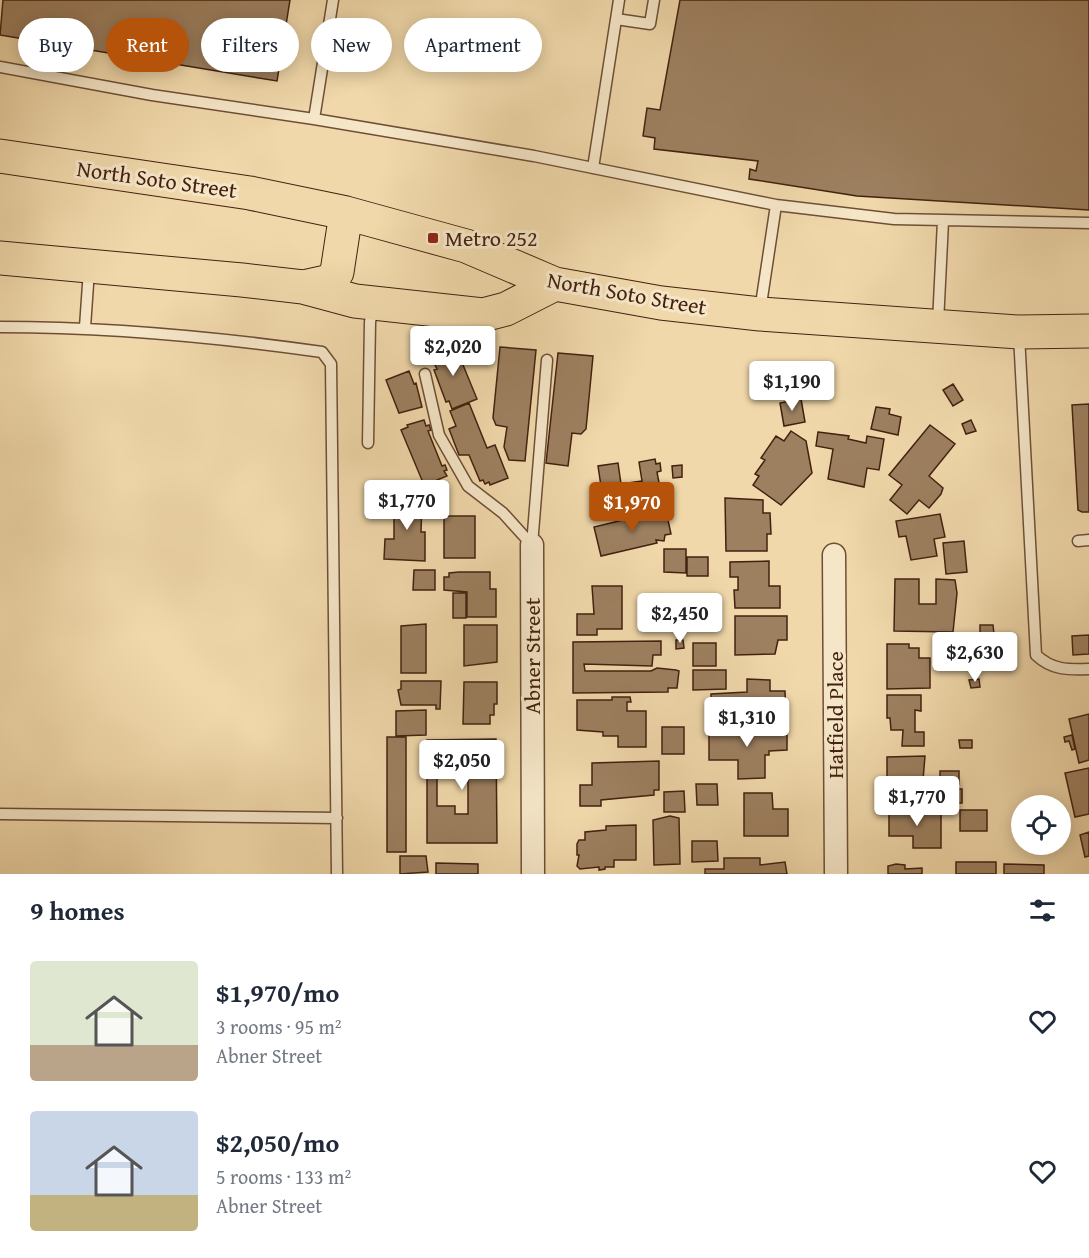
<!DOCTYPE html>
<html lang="en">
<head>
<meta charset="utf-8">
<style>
  body { margin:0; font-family:"Gentium Book Plus",serif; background:#f6f6f7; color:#1f2937; height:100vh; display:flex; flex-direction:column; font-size:22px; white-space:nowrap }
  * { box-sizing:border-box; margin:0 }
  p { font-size:20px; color:#747a83 }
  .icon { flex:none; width:33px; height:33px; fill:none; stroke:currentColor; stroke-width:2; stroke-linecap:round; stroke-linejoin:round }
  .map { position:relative; height:874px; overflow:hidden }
  .panel { display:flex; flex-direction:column; background:#fff; flex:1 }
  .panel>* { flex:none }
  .banner { position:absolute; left:18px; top:18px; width:600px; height:54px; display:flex; gap:12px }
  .buttons { position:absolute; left:1011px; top:795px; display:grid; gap:12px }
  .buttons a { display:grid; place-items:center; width:60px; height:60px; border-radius:50%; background:#fff; box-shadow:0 3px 15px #0003; font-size:30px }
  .price { position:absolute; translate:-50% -51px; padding:0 14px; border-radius:6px; background:#fff; color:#222; font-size:20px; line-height:39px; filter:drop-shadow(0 2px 3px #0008) }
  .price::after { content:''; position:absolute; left:50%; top:36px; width:18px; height:14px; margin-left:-9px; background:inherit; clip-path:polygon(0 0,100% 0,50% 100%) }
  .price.selected { background:#b45309; color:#fff }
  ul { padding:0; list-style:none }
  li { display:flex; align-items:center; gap:18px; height:150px; padding:0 30px }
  li span { display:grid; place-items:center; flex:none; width:168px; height:120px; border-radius:6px; color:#555 }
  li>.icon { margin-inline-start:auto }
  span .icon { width:72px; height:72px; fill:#fffc; stroke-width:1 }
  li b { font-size:26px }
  h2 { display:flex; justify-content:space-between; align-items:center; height:72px; padding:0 30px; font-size:26px }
  .chip { padding:0 21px; border-radius:27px; background:#fff; box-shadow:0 3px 15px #0003; font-size:21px; line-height:54px }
  .chip.selected { background:#b45309; color:#fff }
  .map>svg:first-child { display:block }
</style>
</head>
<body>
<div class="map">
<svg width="1089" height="874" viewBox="0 0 1089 874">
  <rect width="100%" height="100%" fill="#f0d8aa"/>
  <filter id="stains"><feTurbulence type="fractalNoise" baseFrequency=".00333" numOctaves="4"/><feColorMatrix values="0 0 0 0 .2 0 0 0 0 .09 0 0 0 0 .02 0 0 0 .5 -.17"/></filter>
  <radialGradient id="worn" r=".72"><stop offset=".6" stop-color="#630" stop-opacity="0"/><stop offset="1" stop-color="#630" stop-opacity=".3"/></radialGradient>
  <path fill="#9d8060" stroke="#432110" stroke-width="1.5" fill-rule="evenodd" d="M3,0H290L277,81L0,35Z
    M680,0H1089V210L857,196L749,179L750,169L756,171L758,161L654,149L655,138L643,136L647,108L660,110Z
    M454,343L477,399L452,409L449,401L446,402L434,370L437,369L434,363L436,362L432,352Z
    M500,347L536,350L525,461L509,460L504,447L507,427L496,425L493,418Z
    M558,353L593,356L586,429L581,434L572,433L568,466L546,463Z
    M409,371L414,384L416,383L422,407L399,413L386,380Z
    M953,384L963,400L953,406L943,390Z
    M801,399L805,422L784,426L780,403Z
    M469,403L487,448L495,445L508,478L490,485L489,482L485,484L483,480L480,481L469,455H459L449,429L456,426L450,411Z
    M1089,404V512H1082L1078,510L1072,405Z
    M876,407L890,409L889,414L901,417L898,435L871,429Z
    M424,420L426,426L429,425L431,430L428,431L442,466L445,465L447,470L444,471L447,476L437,480V482L424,485L401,430L408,427L407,425Z
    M971,420L976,431L966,434L962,424Z
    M930,425L955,444L929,476L943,488L941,494L929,508L919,500L907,514L890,500L902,485L889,475Z
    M791,431L806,441L812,473L781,505L753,485L759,476L755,474L765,460L761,458L776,436L784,441Z
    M818,432L849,436L848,439L866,443L867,436L884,439L879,470L867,468L864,487L828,479L833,449L816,446Z
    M655,459L656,464L660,463L661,471L657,472L662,499L619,506L618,498L612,499L609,484L601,486L598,466L618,463L621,484L642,481L639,462Z
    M682,465V477L673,478L672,466Z
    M394,497H422L421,532H425V561L384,559L385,539H394Z
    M725,498L763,500V513H770L771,534H767V551H726Z
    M660,511H666L671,534L665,535L664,541L656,540L657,543L601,556L594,527Z
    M940,514L945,537L934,539L937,556L911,560L906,536L899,537L896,521Z
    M444,516H475V558H444Z
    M964,541L967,572L946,574L943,543Z
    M664,549H686V573L664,572Z
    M687,557H708V576H687Z
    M769,561V586H780V608H735L734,590H738V577H730V562Z
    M414,570H435V590H413Z
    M459,572H490V589H496V617H467V592L444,590V577H449V573Z
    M895,579H919V604H936V579L955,580L957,593L953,632L894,631Z
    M592,586H622V629H597V635H577V614H594Z
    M453,593H466V618H453Z
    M735,616H787V640H778L775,654L735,655Z
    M426,624V673H401V626Z
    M464,625H497V662L464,666Z
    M980,625H993L994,634H980Z
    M1089,635V654L1073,655L1072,636Z
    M939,637L978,639L977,661L939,658Z
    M676,640H683L684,648L676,649Z
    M661,641V655H653L652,666L584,664L585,671H651L657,668L676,670L679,671L677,688H668V692L573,693V642Z
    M693,643H716V666H693Z
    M887,644H909V648H919V658H930V688L887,689Z
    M693,670H726V689L693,690Z
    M747,679L770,680V691H785L786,722H712L711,694L747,692Z
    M979,679L980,687L971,688L969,680Z
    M401,681H441L440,709H436V705H401L398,690L401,689Z
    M464,682H497V704H494V715H490V724H463Z
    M887,695H921V711L915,710V732H924V746H902L903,730H891L890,718H887Z
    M612,697H630L631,702H627V711H646V747H618V736H603V732L577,730V700H612Z
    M426,710V735L396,736V711Z
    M1089,714V760L1079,763L1069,719Z
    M662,727H684V754H662Z
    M787,728V750L769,751V755H765V778L738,779V760H709V729H726V732H744L743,729Z
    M1072,735L1075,749L1072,750L1069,741L1065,742L1064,737Z
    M387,737H406V852H387Z
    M496,739L497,843H427V740ZM455,767H468V814H455V806H437V776H455Z
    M959,740H972V748H960Z
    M925,756L922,792H892L893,779H887V757Z
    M659,761V790H654V795L601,800V806H580V785H592V763Z
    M1089,768V814L1075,817L1065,773Z
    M940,771H959V784H940Z
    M696,784H717L718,805H697Z
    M939,789H962V803H939Z
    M684,791L685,812H664V792Z
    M744,793H772L773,809H788V836H744Z
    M889,810H941V848H913V836H889Z
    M960,810H987V831H960Z
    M670,816L679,818L680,864L654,865L653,820Z
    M636,825V860H614V867H605V869L599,870V867L580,869L577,866L579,855H577V844L579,840H585V832L606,830V826Z
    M1089,832V856L1085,857L1080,835Z
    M692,841H717L718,861L692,862Z
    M400,856H426L428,872L400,874Z
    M724,858H760V865L785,862L787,874H705V869H724Z
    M956,862H996V874H956Z
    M436,863L478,864V874H436Z
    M896,864L905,865V869L922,868V874H888V866Z
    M1004,864L1044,865V874H1004Z"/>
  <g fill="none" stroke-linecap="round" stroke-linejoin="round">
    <defs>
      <path id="lane" d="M333,0L314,119L534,156L776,205L894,219L1089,223
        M616,19L650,24L654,0
        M0,67L152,95L314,119
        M593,168L619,0
        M760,311L776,205
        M938,323L943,221
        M0,327C108,327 216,337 322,352L331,364L337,874
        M85,327L89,270
        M1019,335L1036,655C1052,670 1068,670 1089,669
        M425,374L439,435L468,486L503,513L532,545
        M368,443L370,322L373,306
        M1078,541L1089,540
        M532,545L547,360
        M0,814L337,818"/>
      <path id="street" d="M532,545L533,874
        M834,555L836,874"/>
      <path id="primary" d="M0,156L250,193L346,213L466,246L555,284L661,303L760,314L1019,332L1089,331
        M0,258L242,280L303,287L355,301L483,315L506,309L555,284
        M303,287L330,281L337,272L346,213"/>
    </defs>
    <use href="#lane" stroke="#6e4f36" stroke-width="13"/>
    <use href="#street" stroke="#6e4f36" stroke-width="25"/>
    <use href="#primary" stroke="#432110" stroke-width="35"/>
    <use href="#lane" stroke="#f5e6c8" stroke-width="10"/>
    <use href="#street" stroke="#f5e6c8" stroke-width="22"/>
    <use href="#primary" stroke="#f0d8aa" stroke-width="33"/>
  </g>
  <rect fill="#8f2418" stroke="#f5e6c8" stroke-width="2" x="427" y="232" width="12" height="12" rx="3"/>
  <g text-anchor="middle" stroke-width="6" stroke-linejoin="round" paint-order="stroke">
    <g font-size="22" fill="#432110" stroke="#f5e6c8">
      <text transform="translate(157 179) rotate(8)" y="8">North Soto Street</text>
      <text transform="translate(627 293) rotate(10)" y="8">North Soto Street</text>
      <text transform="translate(532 656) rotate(-90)" y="8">Abner Street</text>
      <text transform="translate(835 715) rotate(-90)" y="8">Hatfield Place</text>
    </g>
    <g font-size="22" fill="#432110" stroke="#f5e6c8" text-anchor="start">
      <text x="445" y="246">Metro 252</text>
    </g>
  </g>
  <rect width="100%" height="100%" filter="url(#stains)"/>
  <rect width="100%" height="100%" fill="url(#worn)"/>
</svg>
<div class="buttons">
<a><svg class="icon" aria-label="locate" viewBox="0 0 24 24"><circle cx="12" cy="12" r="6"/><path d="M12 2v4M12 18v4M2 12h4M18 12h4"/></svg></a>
</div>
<b class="price" style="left:453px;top:377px">$2,020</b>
<b class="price" style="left:792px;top:412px">$1,190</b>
<b class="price" style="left:407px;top:531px">$1,770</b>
<b class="price selected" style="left:632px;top:533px">$1,970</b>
<b class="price" style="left:680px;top:644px">$2,450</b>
<b class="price" style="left:975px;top:683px">$2,630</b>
<b class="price" style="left:747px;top:748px">$1,310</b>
<b class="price" style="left:462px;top:791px">$2,050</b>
<b class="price" style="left:917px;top:827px">$1,770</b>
<div class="banner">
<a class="chip">Buy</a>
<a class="chip selected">Rent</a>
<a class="chip">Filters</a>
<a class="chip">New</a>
<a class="chip">Apartment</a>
</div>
</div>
<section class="panel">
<h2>9 homes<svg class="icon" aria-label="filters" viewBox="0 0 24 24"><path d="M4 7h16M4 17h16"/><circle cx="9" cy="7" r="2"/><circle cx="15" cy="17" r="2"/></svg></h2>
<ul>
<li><span style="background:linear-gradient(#dfe7d0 70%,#b9a48a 0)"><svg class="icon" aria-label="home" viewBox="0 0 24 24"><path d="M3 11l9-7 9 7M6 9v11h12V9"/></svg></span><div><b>$1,970/mo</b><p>3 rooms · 95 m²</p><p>Abner Street</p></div><svg class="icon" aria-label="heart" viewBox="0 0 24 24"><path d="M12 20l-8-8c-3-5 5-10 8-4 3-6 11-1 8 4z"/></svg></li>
<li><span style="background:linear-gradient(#c9d6e8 70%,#c2b280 0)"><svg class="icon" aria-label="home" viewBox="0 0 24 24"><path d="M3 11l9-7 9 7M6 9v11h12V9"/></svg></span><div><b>$2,050/mo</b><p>5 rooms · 133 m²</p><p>Abner Street</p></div><svg class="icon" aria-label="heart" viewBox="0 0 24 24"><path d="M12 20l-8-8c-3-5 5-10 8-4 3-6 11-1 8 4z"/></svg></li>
</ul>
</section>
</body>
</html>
